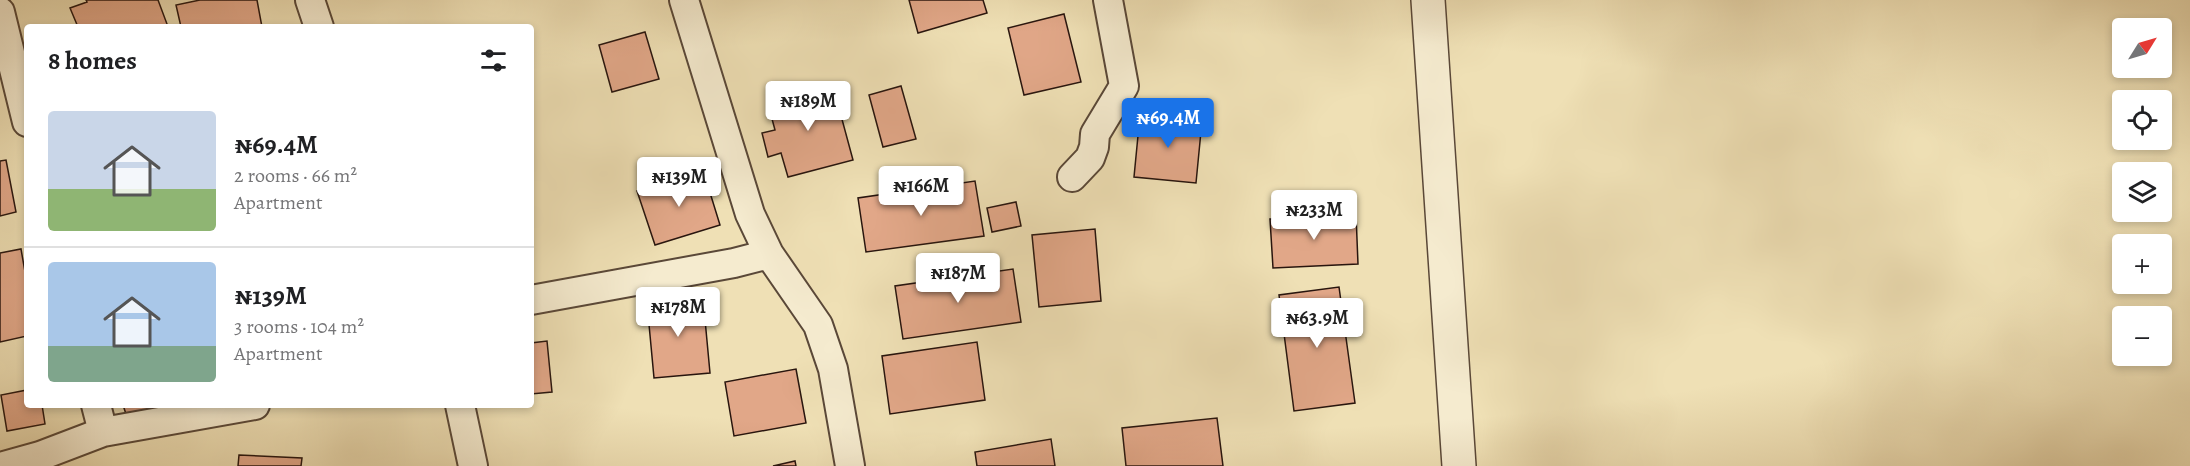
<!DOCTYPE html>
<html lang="en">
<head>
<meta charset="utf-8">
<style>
  body { margin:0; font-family:Alegreya,serif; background:#f2f2f2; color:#202124; height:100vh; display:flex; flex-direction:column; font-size:22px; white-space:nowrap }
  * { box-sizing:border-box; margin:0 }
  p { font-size:20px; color:#757577 }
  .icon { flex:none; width:33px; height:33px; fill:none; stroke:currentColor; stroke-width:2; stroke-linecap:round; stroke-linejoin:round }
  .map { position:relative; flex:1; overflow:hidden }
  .panel { position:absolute; left:24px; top:24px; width:510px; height:384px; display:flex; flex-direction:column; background:#fff; border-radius:6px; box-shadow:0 3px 9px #0003 }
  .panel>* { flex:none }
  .needle { width:39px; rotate:53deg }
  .buttons { position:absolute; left:2112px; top:18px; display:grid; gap:12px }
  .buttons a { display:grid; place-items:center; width:60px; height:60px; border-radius:6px; background:#fff; box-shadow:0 3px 9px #0003; font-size:30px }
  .price { position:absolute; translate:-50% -51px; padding:0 14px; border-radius:6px; background:#fff; color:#222; font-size:20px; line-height:39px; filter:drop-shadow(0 2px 3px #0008) }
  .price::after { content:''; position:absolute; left:50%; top:36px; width:18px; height:14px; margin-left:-9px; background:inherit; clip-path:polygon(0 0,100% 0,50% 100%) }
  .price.on { background:#1a73e8; color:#fff }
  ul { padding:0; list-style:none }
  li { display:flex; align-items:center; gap:18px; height:150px; padding:0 24px }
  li+li { border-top:2px solid #e0e0e0 }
  li span { display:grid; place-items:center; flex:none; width:168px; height:120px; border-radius:6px; color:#555 }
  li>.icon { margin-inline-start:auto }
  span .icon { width:72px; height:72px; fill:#fffc; stroke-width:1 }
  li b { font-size:26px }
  h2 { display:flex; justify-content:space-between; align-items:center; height:72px; padding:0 24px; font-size:26px }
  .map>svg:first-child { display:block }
</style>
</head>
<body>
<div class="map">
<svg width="2190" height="466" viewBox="0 0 2190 466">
  <rect width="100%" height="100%" fill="#efe0b5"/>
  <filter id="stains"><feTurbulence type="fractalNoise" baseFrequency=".00333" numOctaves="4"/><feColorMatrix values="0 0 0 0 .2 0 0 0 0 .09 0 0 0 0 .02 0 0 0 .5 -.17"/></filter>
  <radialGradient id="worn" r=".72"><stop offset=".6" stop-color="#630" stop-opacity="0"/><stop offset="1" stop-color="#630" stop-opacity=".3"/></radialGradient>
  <path fill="#e1a788" stroke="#28150e" stroke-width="1.5" d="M86,0H158L167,24L160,27H78L70,8L87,2Z
    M200,0H257L262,27H181L176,5Z
    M909,0H983L987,13L918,33Z
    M1064,14L1081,82L1024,95L1008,28Z
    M645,32L659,79L612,92L599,45Z
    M833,86L853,160L788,177L781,153L768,157L762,133L775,130L768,104Z
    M901,86L916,139L883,147L869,95Z
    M1140,115L1202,121L1196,183L1134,177Z
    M6,160L16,212L0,216V161Z
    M703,170L720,225L655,245L637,191Z
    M975,181L984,236L866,252L858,198Z
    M1016,202L1021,226L992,232L987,208Z
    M1356,214L1358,264L1273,268L1270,219Z
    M1095,229L1101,301L1039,307L1032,235Z
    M21,249L25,272L27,271V336L0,342V253Z
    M1013,269L1021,322L903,339L895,286Z
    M1339,287L1355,403L1294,411L1279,295Z
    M703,298L710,373L654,378L647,303Z
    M547,341L552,392L531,394V343Z
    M977,342L985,400L890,414L882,356Z
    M796,369L806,423L734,436L725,382Z
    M27,390V405H42L45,424L7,431L1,395Z
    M123,405H164L127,417Z
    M1217,418L1223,466H1126L1122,428Z
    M1051,439L1055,466H977L975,452Z
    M239,455L302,458L301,466H238Z
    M795,461L796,466H773Z"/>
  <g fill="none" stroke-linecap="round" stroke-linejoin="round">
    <defs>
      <path id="minor" d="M310,0L319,27
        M684,0L750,214L769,254L818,325L833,369L850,466
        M0,12L27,122
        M1072,177L1090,158L1094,147L1095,134L1124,86L1108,0
        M531,300L734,263L769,254
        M96,405L103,432
        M460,405L473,466
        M4,466L40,456L103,432L255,405"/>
      <path id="tertiary" d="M1428,0L1459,466"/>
    </defs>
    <use href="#minor" stroke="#5a4838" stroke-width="32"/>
    <use href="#tertiary" stroke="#5a4838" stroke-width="36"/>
    <use href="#minor" stroke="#f5ebcf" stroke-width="28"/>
    <use href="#tertiary" stroke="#f5ebcf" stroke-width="33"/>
  </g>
  <rect width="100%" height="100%" filter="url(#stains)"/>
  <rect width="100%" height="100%" fill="url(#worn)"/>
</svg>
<div class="buttons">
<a><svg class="needle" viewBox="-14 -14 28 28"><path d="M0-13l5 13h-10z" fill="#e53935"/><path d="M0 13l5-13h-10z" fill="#757577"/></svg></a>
<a><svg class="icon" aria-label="locate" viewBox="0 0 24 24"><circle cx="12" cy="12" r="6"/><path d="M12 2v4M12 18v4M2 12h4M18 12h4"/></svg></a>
<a><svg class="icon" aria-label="layers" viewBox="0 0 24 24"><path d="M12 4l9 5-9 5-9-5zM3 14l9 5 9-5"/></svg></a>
<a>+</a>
<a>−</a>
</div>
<b class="price" style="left:808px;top:132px">₦189M</b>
<b class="price on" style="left:1168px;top:149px">₦69.4M</b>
<b class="price" style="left:679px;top:208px">₦139M</b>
<b class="price" style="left:921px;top:217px">₦166M</b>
<b class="price" style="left:1314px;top:241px">₦233M</b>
<b class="price" style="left:958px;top:304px">₦187M</b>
<b class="price" style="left:678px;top:338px">₦178M</b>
<b class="price" style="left:1317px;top:349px">₦63.9M</b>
<section class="panel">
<h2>8 homes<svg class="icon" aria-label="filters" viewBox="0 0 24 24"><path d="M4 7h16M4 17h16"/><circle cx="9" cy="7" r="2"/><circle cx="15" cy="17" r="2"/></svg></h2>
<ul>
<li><span style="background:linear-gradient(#c9d6e8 65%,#8fb573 0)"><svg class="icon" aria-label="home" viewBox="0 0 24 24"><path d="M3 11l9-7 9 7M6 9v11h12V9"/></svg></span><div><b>₦69.4M</b><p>2 rooms · 66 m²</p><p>Apartment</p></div></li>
<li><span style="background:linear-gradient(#a9c7e8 70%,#7fa58c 0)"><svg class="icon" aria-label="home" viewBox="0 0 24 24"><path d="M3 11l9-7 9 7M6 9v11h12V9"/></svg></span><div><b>₦139M</b><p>3 rooms · 104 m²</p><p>Apartment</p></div></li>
</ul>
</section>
</div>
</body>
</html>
